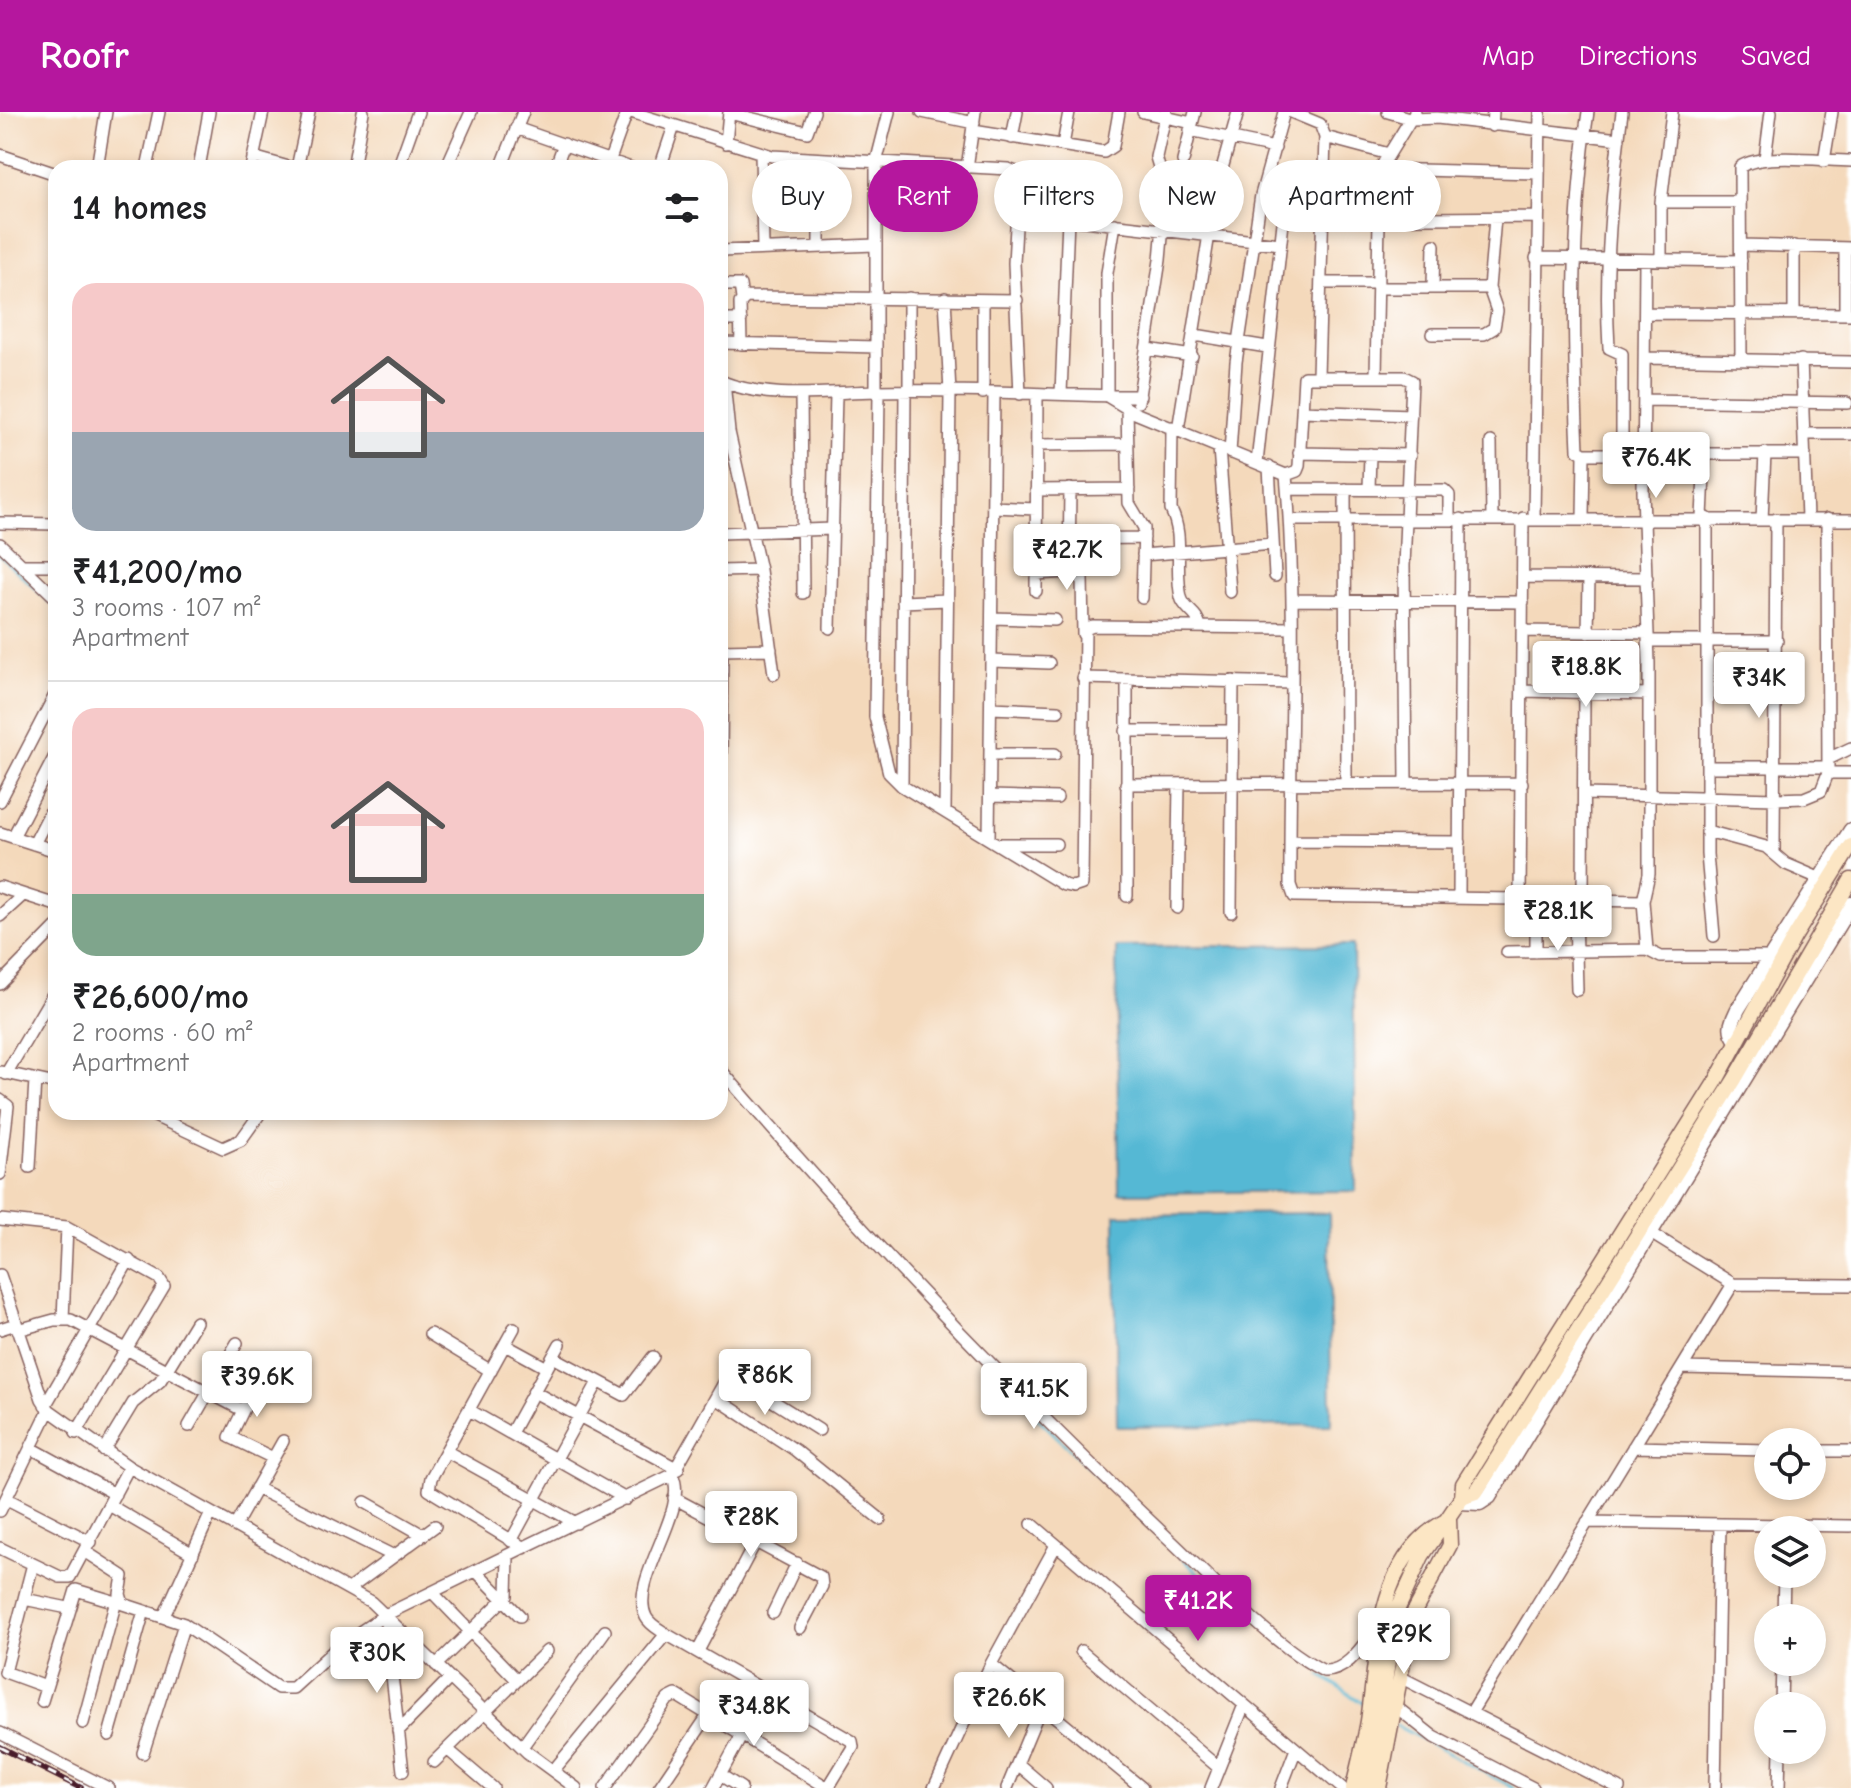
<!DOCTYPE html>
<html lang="en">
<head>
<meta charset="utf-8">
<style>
  body { margin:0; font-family:"Comic Neue",sans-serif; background:#f2f2f2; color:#202124; height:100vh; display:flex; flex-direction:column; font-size:30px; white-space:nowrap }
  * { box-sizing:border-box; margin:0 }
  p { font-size:26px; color:#757577 }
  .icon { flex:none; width:44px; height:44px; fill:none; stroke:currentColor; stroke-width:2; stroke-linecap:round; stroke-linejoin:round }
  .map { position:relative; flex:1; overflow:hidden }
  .drawer { position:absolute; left:48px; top:48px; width:680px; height:960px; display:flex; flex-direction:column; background:#fff; border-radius:24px; box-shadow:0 4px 12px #0003 }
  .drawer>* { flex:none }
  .top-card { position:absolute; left:752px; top:48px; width:760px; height:72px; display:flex; gap:16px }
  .tools { position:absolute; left:1754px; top:1316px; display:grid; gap:16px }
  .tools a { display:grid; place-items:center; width:72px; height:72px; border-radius:50%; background:#fff; box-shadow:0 4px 12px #0003; font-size:40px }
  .price { position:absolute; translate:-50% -68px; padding:0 18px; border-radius:8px; background:#fff; color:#222; font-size:26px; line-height:52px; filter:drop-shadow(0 2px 4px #0008) }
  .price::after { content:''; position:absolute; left:50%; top:48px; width:24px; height:18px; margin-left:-12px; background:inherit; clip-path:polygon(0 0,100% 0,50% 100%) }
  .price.on { background:#b5179e; color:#fff }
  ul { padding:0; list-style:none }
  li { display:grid; align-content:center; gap:16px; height:424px; padding:0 24px }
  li+li { border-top:2px solid #e0e0e0 }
  li span { display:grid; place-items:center; height:248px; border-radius:24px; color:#555 }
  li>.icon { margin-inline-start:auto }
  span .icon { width:144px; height:144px; fill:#fffc; stroke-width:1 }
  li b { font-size:34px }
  h2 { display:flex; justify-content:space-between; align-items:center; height:96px; padding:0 24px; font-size:34px }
  .chip { padding:0 28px; border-radius:36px; background:#fff; box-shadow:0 4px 12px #0003; font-size:28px; line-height:72px }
  .chip.on { background:#b5179e; color:#fff }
  header { display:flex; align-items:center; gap:48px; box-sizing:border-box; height:112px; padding:0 40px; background:#b5179e; color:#fff }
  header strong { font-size:38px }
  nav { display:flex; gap:44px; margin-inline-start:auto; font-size:28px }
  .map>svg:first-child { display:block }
</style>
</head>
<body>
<header>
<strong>Roofr</strong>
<nav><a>Map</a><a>Directions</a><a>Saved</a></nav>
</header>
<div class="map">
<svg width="1851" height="1676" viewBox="0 0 1851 1676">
  <rect width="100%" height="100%" fill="#fff"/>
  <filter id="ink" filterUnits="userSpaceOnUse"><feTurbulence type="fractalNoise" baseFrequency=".0125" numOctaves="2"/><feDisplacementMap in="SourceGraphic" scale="16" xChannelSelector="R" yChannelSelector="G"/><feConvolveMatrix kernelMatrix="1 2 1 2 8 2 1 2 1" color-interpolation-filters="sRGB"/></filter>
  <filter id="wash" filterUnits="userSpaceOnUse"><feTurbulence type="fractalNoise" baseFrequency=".006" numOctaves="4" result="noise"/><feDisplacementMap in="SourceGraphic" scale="32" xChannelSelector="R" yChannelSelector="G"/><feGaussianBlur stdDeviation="1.8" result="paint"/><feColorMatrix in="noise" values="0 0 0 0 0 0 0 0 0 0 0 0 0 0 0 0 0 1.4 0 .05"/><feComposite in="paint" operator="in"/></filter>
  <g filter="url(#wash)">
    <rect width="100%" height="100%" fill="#f4d9bb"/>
    <path fill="#55b8d4" stroke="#506c80" stroke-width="2" d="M1353,833L1356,1079L1119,1081L1116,835Z
      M1329,1101L1331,1313L1117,1315L1115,1103Z"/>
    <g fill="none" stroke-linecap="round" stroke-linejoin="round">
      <path stroke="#55b8d4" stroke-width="3" d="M0,443L56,496
        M1011,1280L1244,1506
        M1321,1563L1364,1592
        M1397,1614L1514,1676"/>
    </g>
  </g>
  <g filter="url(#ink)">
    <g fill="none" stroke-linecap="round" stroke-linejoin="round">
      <defs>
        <path id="minor" d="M631,0L772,44L1008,57L1019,61L1014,151L1020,282
          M922,0L974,11
          M1143,0L1192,11
          M1291,0L1320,12L1325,25L1318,263
          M1388,0L1413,7L1437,6L1619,27
          M729,1L807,20L814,0
          M1492,14L1493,0
          M516,16L631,56
          M1190,18L1275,36
          M973,19L1104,40L1113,34L1119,0
          M1325,25L1389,42
          M1012,26L1017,0
          M726,31L729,0
          M1063,33L1069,0
          M761,41L763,136
          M0,43L56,62
          M253,45L292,56
          M1765,47L1771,0
          M1183,49L1195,0
          M1824,49L1832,0
          M97,56L106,0
          M147,56L159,0
          M199,56L209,0
          M251,56L263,0
          M297,56L309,0
          M353,56L363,0
          M398,56L418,0
          M446,56L471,0
          M501,56L523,0
          M555,56L564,32
          M607,56L627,0
          M660,56L674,14
          M967,56L975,0
          M1380,57L1538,61
          M1661,90H1739
          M1017,101L1280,132
          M1325,107L1536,105
          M1115,112L1107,161V284L1135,301L1286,363
          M1741,133L1851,136
          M819,134V48
          M1794,134V201
          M1845,136V202
          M720,139L875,133
          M1536,146L1741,149
          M1661,147V90L1672,0
          M1645,148L1643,380L1649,551V762L1643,789L1647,838
          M1323,171H1378
          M720,173H740L742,187
          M1433,174L1434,133
          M1378,176H1489
          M983,188V281
          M1646,201L1851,202
          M720,208H741
          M1432,222H1484L1494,216L1497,199L1489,176L1495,106
          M1195,223L1267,235
          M720,231L876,235
          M741,232L740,191L746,185L1017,188
          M1147,237L1192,244
          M1646,246L1851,250
          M1741,247L1740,55C1762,40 1823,49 1851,49
          M1801,248L1807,407
          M1376,264L1380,57L1415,0
          M720,269C771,289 824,280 877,279C964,276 1053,284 1140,284
          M724,270L729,320L760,458L774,562
          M876,279V51L889,0
          M879,279L875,605L889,661L902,674L1064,773L1073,775L1082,772L1085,517L1093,514L1292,516
          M909,279V186
          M801,282L803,481
          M1061,282L1068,107
          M1645,288L1847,291
          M1138,290L1160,148L1166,79L1156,45L1166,0
          M1127,296L1129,391L1144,416L1142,486
          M1302,299L1411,303
          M1172,315L1171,398C1185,425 1174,455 1181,485C1184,498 1198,500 1200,515
          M1178,318L1216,78L1238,0
          M1804,322H1851
          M1491,330L1492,407
          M1037,333L1128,332
          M1219,336L1230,480
          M1230,341L1236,250L1261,83L1284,0
          M1299,341L1410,343
          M1622,341V242L1609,236C1604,157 1612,78 1622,0
          M1584,342H1805
          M1257,351L1286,83
          M1269,355L1275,464
          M1288,377L1444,378L1449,383V407
          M1345,377L1346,670
          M1369,377L1370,342
          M1036,378L1129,377
          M993,395L1036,397
          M1702,405L1705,340
          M1534,406L1540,0
          M1583,406L1584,342L1578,338C1573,226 1571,111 1588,0
          M1707,406V742L1714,824
          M1290,408H1851
          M1762,408L1765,341
          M0,411L56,412
          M720,421L833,417
          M1070,427L1144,426
          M0,432L56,486
          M1143,443L1273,432
          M23,453H56
          M720,459L760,458
          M1069,460L1082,465L1083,522
          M1036,462L1069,460L1070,377
          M1524,465L1647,466
          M1036,479L1037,282
          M1292,488L1523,490
          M903,490L947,488
          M992,506L1055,508
          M830,516L836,283
          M1523,519L1648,521
          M1588,521L1589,465
          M1648,529H1777
          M720,538L771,537
          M991,549L1049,551
          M1083,566L1291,571
          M1524,579L1649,582
          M991,596L1058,599
          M1126,619H1231
          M990,642H1055
          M721,647L722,538
          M1828,647L1851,636
          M1708,655H1828
          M1828,661H1851
          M1406,670L1404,454L1412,269L1404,265H1304L1299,354L1297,359L1286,363C1298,499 1289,636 1290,773L1294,784L1583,788L1584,579
          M1126,672L1522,671
          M902,674L905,279
          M1584,682L1776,687L1804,686L1821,679L1828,661L1827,407
          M990,684L1057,686
          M0,689L56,581
          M945,699L950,280L945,186
          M1707,719L1766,735L1786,752L1821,767
          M0,721L56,739
          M13,725L56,642
          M989,727L994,282
          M1290,729L1460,730
          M34,732L56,689
          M999,732H1056
          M1774,739L1776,407
          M0,775L56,793
          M1127,784V567
          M1459,785L1461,407
          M1520,787L1523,406
          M1583,788L1643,789
          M1177,796L1179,672
          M1231,800L1233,569
          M0,804L23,783
          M1575,804L1577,878
          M1507,840L1647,838L1661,845H1771
          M1536,840V819
          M0,872L56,815
          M720,957C861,1120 1011,1278 1168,1426C1211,1466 1273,1534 1324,1559C1348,1560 1364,1531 1378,1514
          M1,960L56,972
          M6,962L56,877
          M0,988L8,994L0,1062
          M146,1000L223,1036L241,1028L261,1000
          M30,1055L35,968
          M0,1108L67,1115L159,1166L164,1174L76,1321
          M1649,1120L1733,1172L1851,1173
          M0,1163L42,1287L49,1298L129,1355L371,1490L527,1640L576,1676
          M63,1207L67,1115
          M514,1216L431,1366L429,1378L524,1436
          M0,1217L16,1212
          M18,1218L54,1208H71L242,1298
          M430,1222L491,1259
          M505,1233L547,1256
          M553,1245L624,1283L653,1245
          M1682,1256L1851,1260
          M262,1260L230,1325L273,1346
          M730,1262L819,1318
          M534,1280L678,1357
          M716,1286L795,1338L880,1407
          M45,1294L129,1148
          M469,1298L626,1387
          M189,1314L237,1231
          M511,1321L560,1232
          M1633,1335L1768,1338
          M33,1337L115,1382
          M104,1339L133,1291L160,1269L196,1210
          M446,1339L576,1411
          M1812,1339H1851
          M672,1363C691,1397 628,1469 646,1505C650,1513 659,1517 666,1522L852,1629L853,1635L828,1676
          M256,1376L394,1444
          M674,1386L821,1465L822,1474L800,1516
          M7,1387L91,1430
          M365,1390L423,1423
          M109,1393L193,1442
          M0,1399L49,1298
          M1587,1410L1851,1414
          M1032,1412L1342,1676
          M235,1414L283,1329
          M511,1429L598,1270
          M0,1436L60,1465H70L129,1355
          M86,1440L123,1464L120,1482L123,1492L184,1512L278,1576H293L339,1534L385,1503L672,1363L737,1248
          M33,1452L5,1560L46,1575
          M476,1459L520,1504
          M349,1477L435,1414
          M432,1480L517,1568
          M24,1487L68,1496
          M773,1501L797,1451
          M385,1503L403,1659
          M164,1504L211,1401
          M1783,1506L1784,1462
          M698,1539L756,1429
          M1081,1539L1219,1656
          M991,1552L1142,1676
          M436,1553L507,1484L508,1444
          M1400,1565L1619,1676
          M42,1589L76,1478L123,1492
          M1395,1594L1434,1625L1533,1676
          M1781,1594L1782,1550
          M1472,1599L1733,1172
          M83,1611L116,1489
          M398,1619L450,1566
          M0,1621L108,1676
          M109,1623L144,1499
          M522,1635L605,1519
          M447,1637L493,1676
          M143,1641L184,1512
          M434,1650L547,1539
          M1018,1652L1046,1676
          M553,1659L666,1522
          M722,1664L741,1676
          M605,1676L668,1587L676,1583L828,1676
          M659,1676L709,1602
          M713,1676L766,1579
          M934,1676L991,1552L1056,1433
          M1007,1676L1041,1594
          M1211,1676L1244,1593
          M1281,1676L1296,1637
          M1715,1676L1720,1412
          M1779,1676L1780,1638"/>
        <path id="tertiary" d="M1737,928C1727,917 1732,910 1738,897L1851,718
          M1459,1390L1480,1391L1489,1385L1851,792"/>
        <path id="secondary" d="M1462,1385L1476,1380L1735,967L1851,768
          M1353,1676C1358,1654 1364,1632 1368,1609C1379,1537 1374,1445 1449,1407L1450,1433L1412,1504L1379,1676
          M1365,1676L1378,1623L1394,1505L1422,1444L1462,1385L1463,1372L1716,969L1795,824L1851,734"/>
      </defs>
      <use href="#minor" stroke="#86605d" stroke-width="14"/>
      <use href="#tertiary" stroke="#86605d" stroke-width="17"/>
      <use href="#secondary" stroke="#86605d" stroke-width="17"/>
      <use href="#minor" stroke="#fff" stroke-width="11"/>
      <use href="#tertiary" stroke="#fff" stroke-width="14"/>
      <use href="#secondary" stroke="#fce6c4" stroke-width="14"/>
      <defs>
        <path id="rail" d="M0,1635L81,1676"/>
      </defs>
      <use href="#rail" stroke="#4a1f2b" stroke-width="6"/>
      <use href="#rail" stroke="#fff" stroke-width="3" stroke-dasharray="9" stroke-linecap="butt"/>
    </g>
  </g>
</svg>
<div class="tools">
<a><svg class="icon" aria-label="locate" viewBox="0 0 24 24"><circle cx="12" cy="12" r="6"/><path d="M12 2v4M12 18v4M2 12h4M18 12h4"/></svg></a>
<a><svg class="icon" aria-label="layers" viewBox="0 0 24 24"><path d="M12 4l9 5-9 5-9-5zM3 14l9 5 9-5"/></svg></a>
<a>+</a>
<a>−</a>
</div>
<b class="price" style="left:1656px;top:388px">₹76.4K</b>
<b class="price" style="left:1067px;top:480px">₹42.7K</b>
<b class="price" style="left:1586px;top:597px">₹18.8K</b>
<b class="price" style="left:1759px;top:608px">₹34K</b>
<b class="price" style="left:1558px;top:841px">₹28.1K</b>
<b class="price" style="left:765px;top:1305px">₹86K</b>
<b class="price" style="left:257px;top:1307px">₹39.6K</b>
<b class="price" style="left:1034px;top:1319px">₹41.5K</b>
<b class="price" style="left:751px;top:1447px">₹28K</b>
<b class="price on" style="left:1198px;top:1531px">₹41.2K</b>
<b class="price" style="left:1404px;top:1564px">₹29K</b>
<b class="price" style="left:377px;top:1583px">₹30K</b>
<b class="price" style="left:1009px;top:1628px">₹26.6K</b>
<b class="price" style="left:754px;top:1636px">₹34.8K</b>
<div class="top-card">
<a class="chip">Buy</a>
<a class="chip on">Rent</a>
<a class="chip">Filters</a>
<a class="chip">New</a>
<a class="chip">Apartment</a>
</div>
<section class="drawer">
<h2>14 homes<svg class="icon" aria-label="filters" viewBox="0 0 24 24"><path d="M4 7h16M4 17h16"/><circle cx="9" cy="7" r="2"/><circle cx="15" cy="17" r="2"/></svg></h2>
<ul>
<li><span style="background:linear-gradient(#f6c9c9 60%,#9aa5b1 0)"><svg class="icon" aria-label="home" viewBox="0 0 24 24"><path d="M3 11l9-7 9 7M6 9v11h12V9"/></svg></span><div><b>₹41,200/mo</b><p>3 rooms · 107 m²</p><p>Apartment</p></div></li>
<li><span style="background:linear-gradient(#f6c9c9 75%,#7fa58c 0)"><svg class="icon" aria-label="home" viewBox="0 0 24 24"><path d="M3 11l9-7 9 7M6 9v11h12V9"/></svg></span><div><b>₹26,600/mo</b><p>2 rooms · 60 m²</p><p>Apartment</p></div></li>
</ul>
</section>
</div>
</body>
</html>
